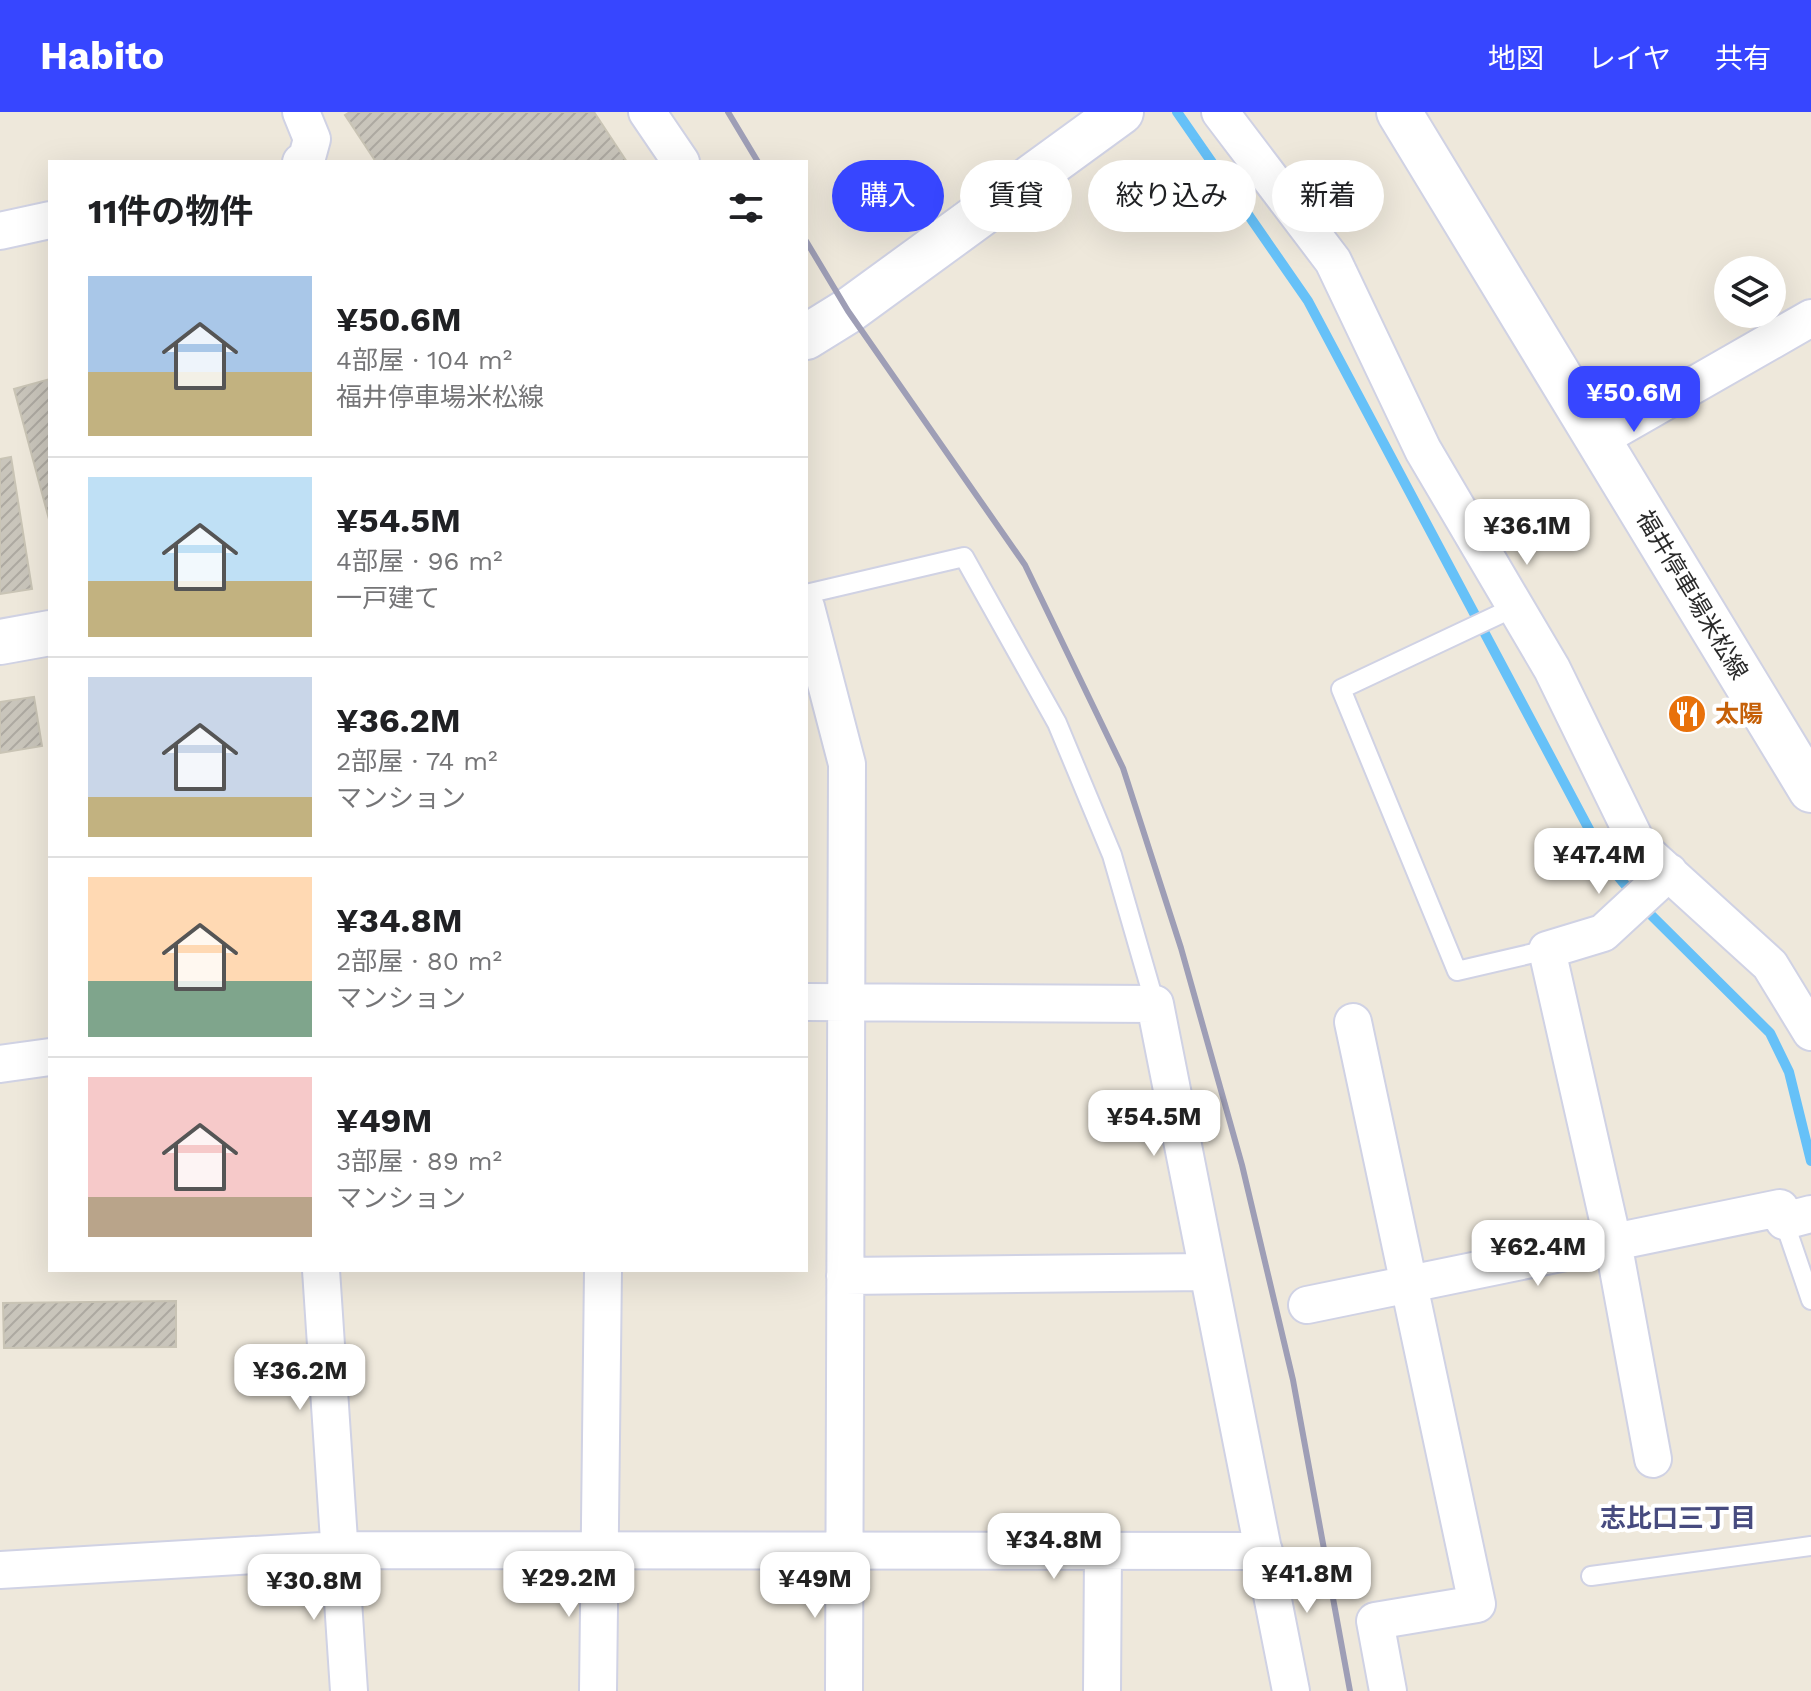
<!DOCTYPE html>
<html lang="ja">
<head>
<meta charset="utf-8">
<style>
  body { margin:0; font-family:"Work Sans","Noto Sans JP",sans-serif; background:#f2f2f2; color:#202124; height:100vh; display:flex; flex-direction:column; font-size:30px; white-space:nowrap }
  * { box-sizing:border-box; margin:0 }
  p { font-size:26px; color:#757577 }
  .icon { flex:none; width:44px; height:44px; fill:none; stroke:currentColor; stroke-width:2; stroke-linecap:round; stroke-linejoin:round }
  .map { position:relative; flex:1; overflow:hidden }
  .side { position:absolute; left:48px; top:48px; width:760px; height:1112px; display:flex; flex-direction:column; background:#fff; border-radius:0px; box-shadow:0 8px 32px #0002 }
  .side>* { flex:none }
  .top-card { position:absolute; left:832px; top:48px; width:760px; height:72px; display:flex; gap:16px }
  .fabs { position:absolute; left:1714px; top:144px; display:grid; gap:16px }
  .fabs a { display:grid; place-items:center; width:72px; height:72px; border-radius:50%; background:#fff; box-shadow:0 8px 32px #0002; font-size:40px }
  .price { position:absolute; translate:-50% -68px; padding:0 18px; border-radius:16px; background:#fff; color:#222; font-size:26px; line-height:52px; filter:drop-shadow(0 2px 4px #0008) }
  .price::after { content:''; position:absolute; left:50%; top:48px; width:24px; height:18px; margin-left:-12px; background:inherit; clip-path:polygon(0 0,100% 0,50% 100%) }
  .price.active { background:#3746ff; color:#fff }
  ul { padding:0; list-style:none }
  li { display:flex; align-items:center; gap:24px; height:200px; padding:0 40px }
  li+li { border-top:2px solid #e0e0e0 }
  li span { display:grid; place-items:center; flex:none; width:224px; height:160px; border-radius:0px; color:#555 }
  li>.icon { margin-inline-start:auto }
  span .icon { width:96px; height:96px; fill:#fffc; stroke-width:1 }
  li b { font-size:34px }
  h2 { display:flex; justify-content:space-between; align-items:center; height:96px; padding:0 40px; font-size:34px }
  .pill { padding:0 28px; border-radius:36px; background:#fff; box-shadow:0 8px 32px #0002; font-size:28px; line-height:72px }
  .pill.active { background:#3746ff; color:#fff }
  header { display:flex; align-items:center; gap:48px; box-sizing:border-box; height:112px; padding:0 40px; background:#3746ff; color:#fff }
  header strong { font-size:38px }
  nav { display:flex; gap:44px; margin-inline-start:auto; font-size:28px }
  .map>svg:first-child { display:block }
</style>
</head>
<body>
<header>
<strong>Habito</strong>
<nav><a>地図</a><a>レイヤ</a><a>共有</a></nav>
</header>
<div class="map">
<svg width="1811" height="1579" viewBox="0 0 1811 1579">
  <defs>
    <pattern id="building-hatch" width="6" height="6" patternUnits="userSpaceOnUse" patternTransform="scale(2)"><rect width="6" height="6" fill="#c9c5bb"/><path d="M-1 1l2-2M0 6l6-6M5 7l2-2" fill="none" stroke="#ada9a1"/></pattern>
  </defs>
  <rect width="100%" height="100%" fill="#eee8db"/>
  <g fill="none" stroke-linecap="round" stroke-linejoin="round">
    <path stroke="#66c1f8" stroke-width="10" d="M1177,0L1308,189L1607,751L1647,799L1770,921L1789,960L1811,1049"/>
  </g>
  <path fill="url(#building-hatch)" stroke="#c9c4b5" stroke-width="2" d="M350,0H594L627,50H376L345,3Z
    M50,267V411L14,277Z
    M11,345L32,477L0,482V347Z
    M34,585L42,634L0,641V590Z
    M176,1189V1235L4,1236L3,1191Z"/>
  <g fill="none" stroke-linecap="round" stroke-linejoin="round">
    <defs>
      <path id="service" d="M806,482L964,445L1057,611L1112,743L1155,892
        M1515,495L1341,577L1457,859L1547,838
        M1784,1109L1811,1188
        M1591,1464L1811,1434"/>
      <path id="minor" d="M647,0L681,50
        M1220,0L1333,149L1423,338L1552,557L1638,733L1770,853L1811,920
        M301,50L306,49L312,27L301,0
        M0,119L50,108
        M1598,328L1811,206
        M806,495L847,652L844,1579
        M806,890L1155,892L1291,1579
        M1353,910L1477,1492L1375,1509L1388,1579
        M0,952L50,945
        M321,1158L349,1579
        M845,1164L1207,1160
        M1307,1193L1780,1096L1784,1109L1811,1102
        M1653,1347L1613,1130L1547,838L1603,821L1669,760
        M0,1458L339,1438L1264,1439
        M598,1579L603,1158
        M1102,1579L1103,1440"/>
      <path id="tertiary" d="M806,225L848,199L1121,0
        M0,530L50,521"/>
      <path id="secondary" d="M1399,0L1811,678"/>
    </defs>
    <use href="#service" stroke="#d0d2e4" stroke-width="22"/>
    <use href="#minor" stroke="#d0d2e4" stroke-width="40"/>
    <use href="#tertiary" stroke="#d0d2e4" stroke-width="48"/>
    <use href="#secondary" stroke="#d0d2e4" stroke-width="48"/>
    <use href="#service" stroke="#fff" stroke-width="18"/>
    <use href="#minor" stroke="#fff" stroke-width="36"/>
    <use href="#tertiary" stroke="#fff" stroke-width="44"/>
    <use href="#secondary" stroke="#fff" stroke-width="44"/>
    <path stroke="#9e9eb6" stroke-width="6" d="M728,0L758,50
      M806,129L848,199L1025,453L1123,656L1181,836L1242,1053L1293,1268L1350,1579"/>
  </g>
  <defs>
    <symbol id="restaurant-disc" viewBox="-11 -11 22 22"><circle r="9.5" fill="#e8710a" stroke="#fff"/><path d="M-5-6h1v4h1v-4h1v4h1v-4h1v5L-1.5 .5V6h-2V.5L-5-1ZM5-6V6H3V1.5H1.5Q1.5-4 5-6Z" fill="#fff"/></symbol>
  </defs>
  <g fill-rule="evenodd">
    <use href="#restaurant-disc" x="1665" y="580" width="44" height="44"/>
  </g>
  <g text-anchor="middle" stroke-width="8" stroke-linejoin="round" paint-order="stroke">
    <g font-size="24" fill="#2a2a2a" stroke="#fff">
      <text transform="translate(1692 483) rotate(59)" y="8">福井停車場米松線</text>
    </g>
    <g font-size="24" font-weight="bold" fill="#c56008" stroke="#fff" text-anchor="start">
      <text x="1715" y="610">太陽</text>
    </g>
    <g font-size="26" font-weight="bold" fill="#474b7f" stroke="#fff">
      <text x="1678" y="1415">志比口三丁目</text>
    </g>
  </g>
</svg>
<div class="fabs">
<a><svg class="icon" aria-label="layers" viewBox="0 0 24 24"><path d="M12 4l9 5-9 5-9-5zM3 14l9 5 9-5"/></svg></a>
</div>
<b class="price active" style="left:1634px;top:322px">¥50.6M</b>
<b class="price" style="left:1527px;top:455px">¥36.1M</b>
<b class="price" style="left:1599px;top:784px">¥47.4M</b>
<b class="price" style="left:1154px;top:1046px">¥54.5M</b>
<b class="price" style="left:1538px;top:1176px">¥62.4M</b>
<b class="price" style="left:300px;top:1300px">¥36.2M</b>
<b class="price" style="left:1054px;top:1469px">¥34.8M</b>
<b class="price" style="left:1307px;top:1503px">¥41.8M</b>
<b class="price" style="left:569px;top:1507px">¥29.2M</b>
<b class="price" style="left:815px;top:1508px">¥49M</b>
<b class="price" style="left:314px;top:1510px">¥30.8M</b>
<div class="top-card">
<a class="pill active">購入</a>
<a class="pill">賃貸</a>
<a class="pill">絞り込み</a>
<a class="pill">新着</a>
</div>
<section class="side">
<h2>11件の物件<svg class="icon" aria-label="filters" viewBox="0 0 24 24"><path d="M4 7h16M4 17h16"/><circle cx="9" cy="7" r="2"/><circle cx="15" cy="17" r="2"/></svg></h2>
<ul>
<li><span style="background:linear-gradient(#a9c7e8 60%,#c2b280 0)"><svg class="icon" aria-label="home" viewBox="0 0 24 24"><path d="M3 11l9-7 9 7M6 9v11h12V9"/></svg></span><div><b>¥50.6M</b><p>4部屋 · 104 m²</p><p>福井停車場米松線</p></div></li>
<li><span style="background:linear-gradient(#bfe0f5 65%,#c2b280 0)"><svg class="icon" aria-label="home" viewBox="0 0 24 24"><path d="M3 11l9-7 9 7M6 9v11h12V9"/></svg></span><div><b>¥54.5M</b><p>4部屋 · 96 m²</p><p>一戸建て</p></div></li>
<li><span style="background:linear-gradient(#c9d6e8 75%,#c2b280 0)"><svg class="icon" aria-label="home" viewBox="0 0 24 24"><path d="M3 11l9-7 9 7M6 9v11h12V9"/></svg></span><div><b>¥36.2M</b><p>2部屋 · 74 m²</p><p>マンション</p></div></li>
<li><span style="background:linear-gradient(#ffd9b3 65%,#7fa58c 0)"><svg class="icon" aria-label="home" viewBox="0 0 24 24"><path d="M3 11l9-7 9 7M6 9v11h12V9"/></svg></span><div><b>¥34.8M</b><p>2部屋 · 80 m²</p><p>マンション</p></div></li>
<li><span style="background:linear-gradient(#f6c9c9 75%,#b9a48a 0)"><svg class="icon" aria-label="home" viewBox="0 0 24 24"><path d="M3 11l9-7 9 7M6 9v11h12V9"/></svg></span><div><b>¥49M</b><p>3部屋 · 89 m²</p><p>マンション</p></div></li>
</ul>
</section>
</div>
</body>
</html>
